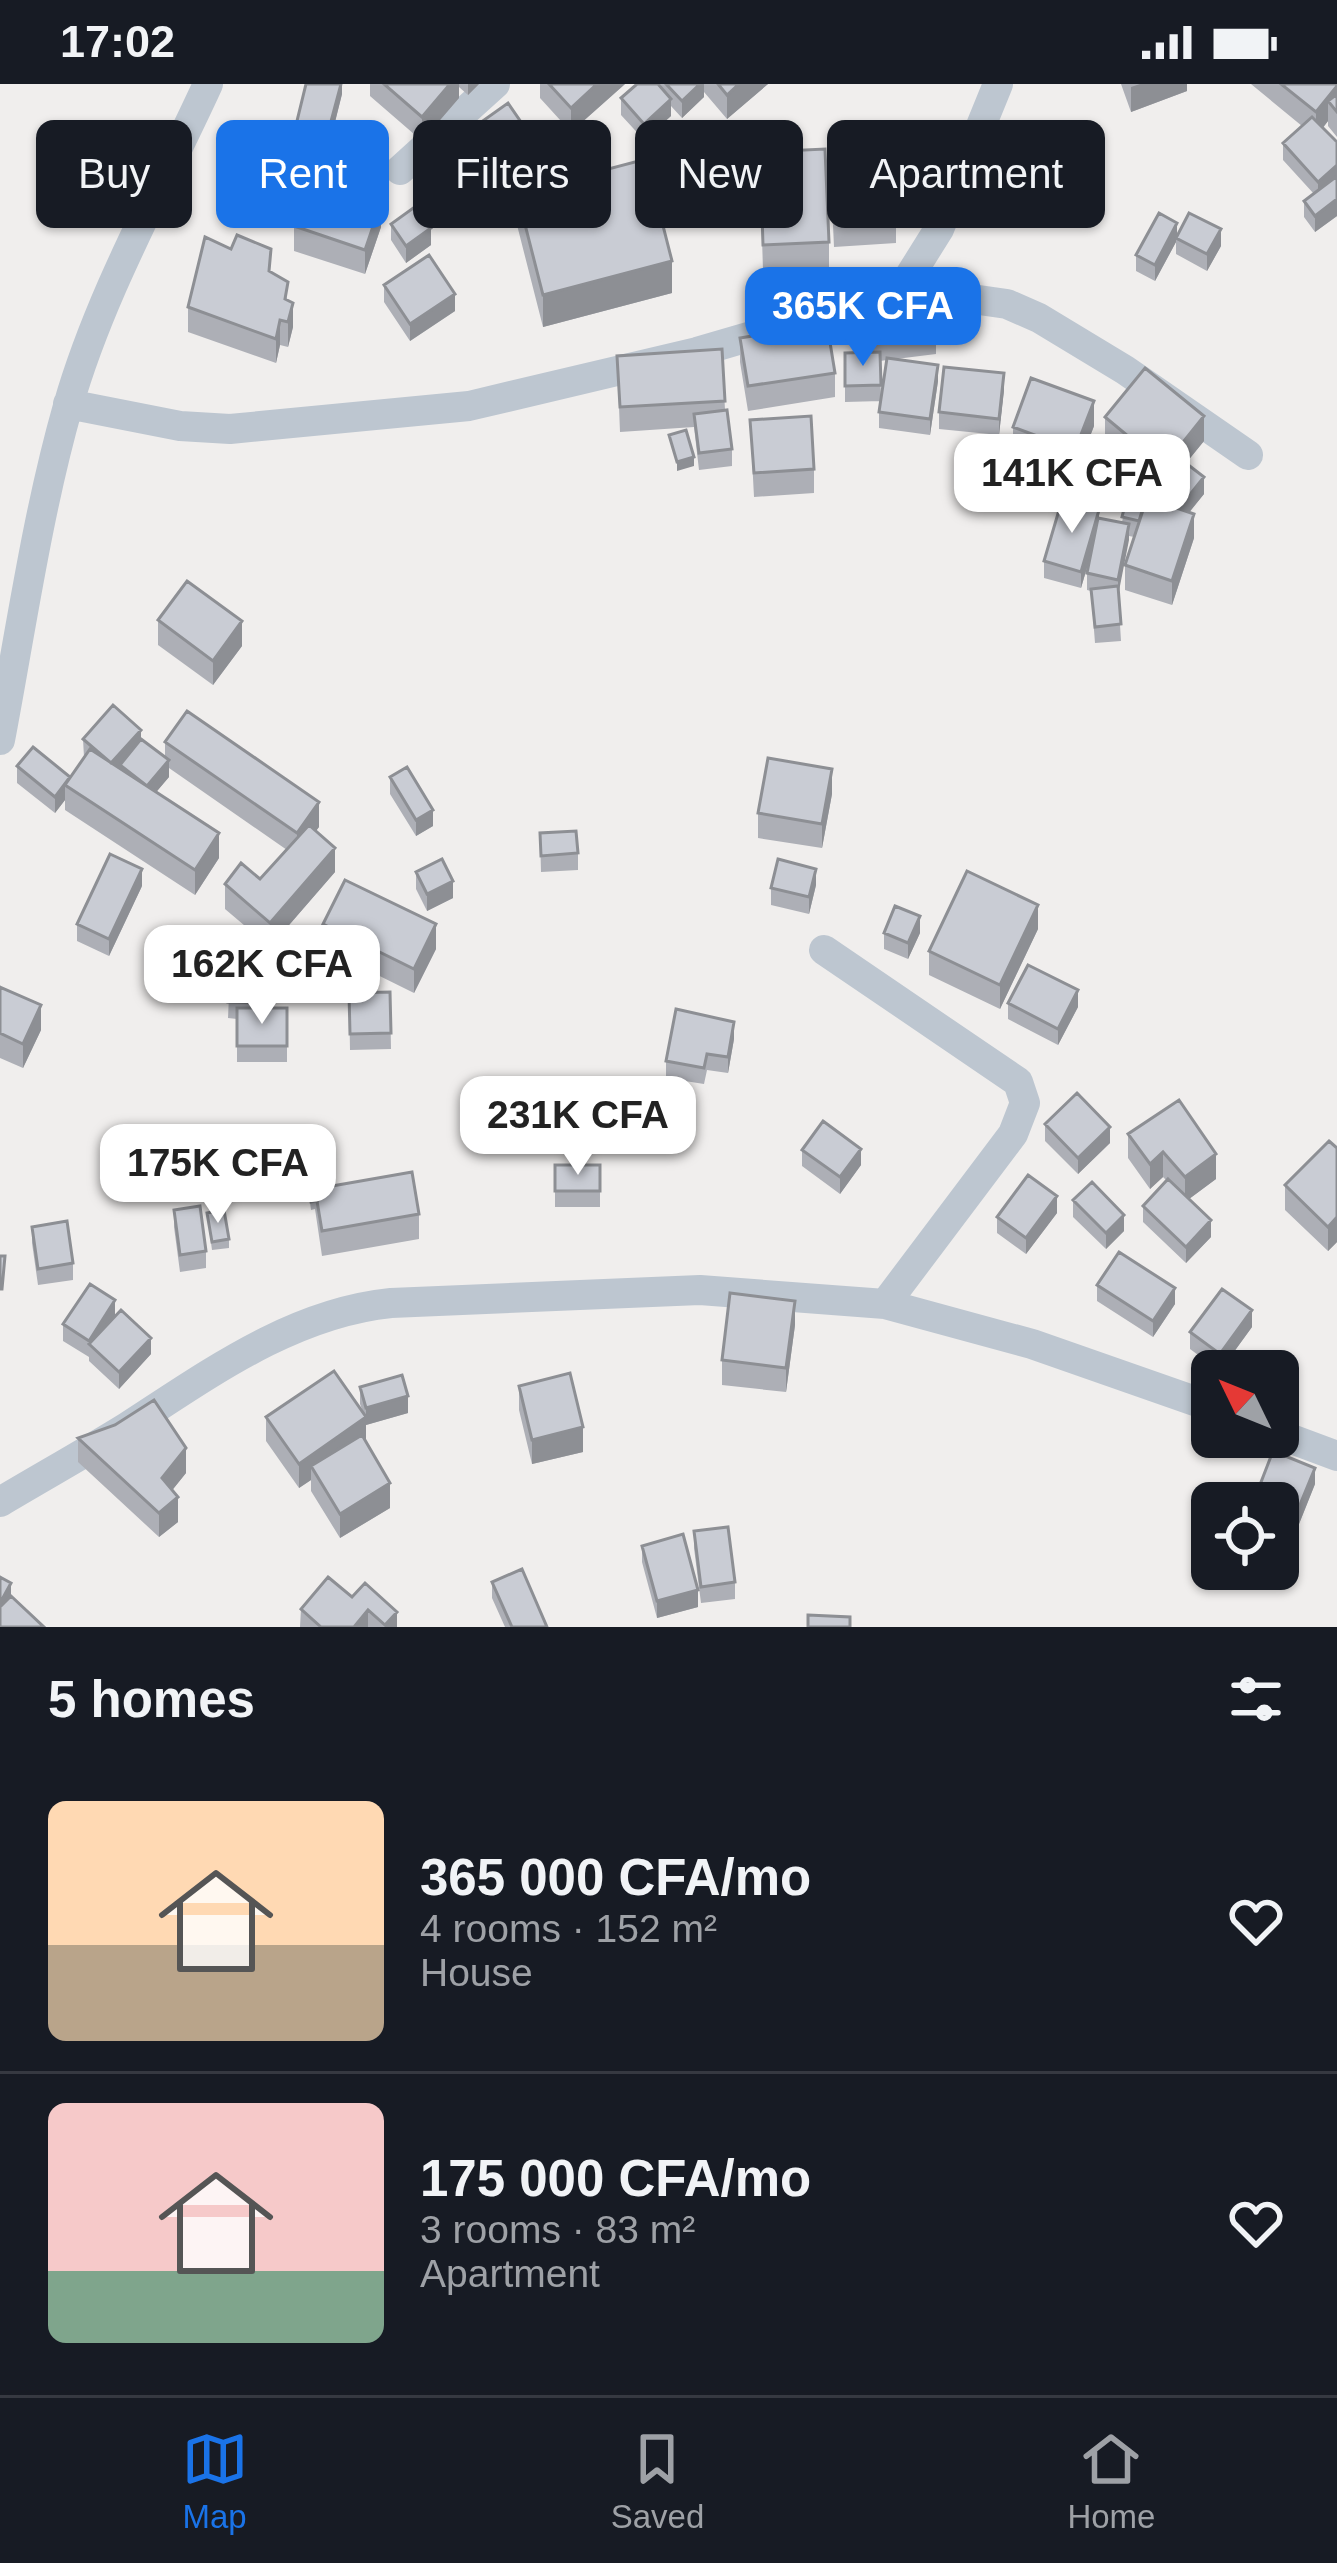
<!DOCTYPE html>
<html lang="en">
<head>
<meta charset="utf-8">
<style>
  body { margin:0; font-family:Helvetica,sans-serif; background:#242831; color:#f1f3f6; height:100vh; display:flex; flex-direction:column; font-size:45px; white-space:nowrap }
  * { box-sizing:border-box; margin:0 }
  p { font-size:39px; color:#9ea1a6 }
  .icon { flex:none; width:66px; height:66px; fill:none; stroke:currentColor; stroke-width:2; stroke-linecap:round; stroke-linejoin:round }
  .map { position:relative; height:1543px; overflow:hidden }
  .side { display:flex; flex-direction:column; background:#171b24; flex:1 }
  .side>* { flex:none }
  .banner { position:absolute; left:36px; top:36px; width:1266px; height:108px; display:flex; gap:24px }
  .needle { width:78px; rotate:313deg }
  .fabs { position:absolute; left:1191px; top:1266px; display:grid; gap:24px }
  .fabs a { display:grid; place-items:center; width:108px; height:108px; border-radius:18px; background:#171b24; box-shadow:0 3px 9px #0004; font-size:60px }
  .price { position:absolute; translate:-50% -102px; padding:0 27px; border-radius:24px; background:#fff; color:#222; font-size:39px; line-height:78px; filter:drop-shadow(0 3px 6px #0008) }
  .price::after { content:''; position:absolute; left:50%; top:72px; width:36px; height:27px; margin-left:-18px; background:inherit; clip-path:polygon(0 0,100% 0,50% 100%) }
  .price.on { background:#1a73e8; color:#fff }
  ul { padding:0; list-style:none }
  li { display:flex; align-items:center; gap:36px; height:300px; padding:0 48px }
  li+li { border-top:3px solid #363941 }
  li span { display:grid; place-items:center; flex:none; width:336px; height:240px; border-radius:18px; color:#555 }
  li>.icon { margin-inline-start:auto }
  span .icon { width:144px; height:144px; fill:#fffc; stroke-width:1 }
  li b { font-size:51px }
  h2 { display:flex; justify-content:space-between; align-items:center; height:144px; padding:0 48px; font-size:51px }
  .pill { padding:0 42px; border-radius:18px; background:#171b24; box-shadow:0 3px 9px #0004; font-size:42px; line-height:108px }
  .pill.on { background:#1a73e8; color:#fff }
  .status { display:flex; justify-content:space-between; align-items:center; height:84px; padding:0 60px; background:#171b24; direction:ltr }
  .status svg { height:33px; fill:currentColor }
  .dock { display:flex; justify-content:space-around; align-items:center; height:168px; border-top:3px solid #363941; background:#171b24; font-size:33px; color:#9ea1a6 }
  .dock a { display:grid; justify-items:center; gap:6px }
  .dock .on { color:#1a73e8 }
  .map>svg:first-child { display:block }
</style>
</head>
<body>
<div class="status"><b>17:02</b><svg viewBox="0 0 49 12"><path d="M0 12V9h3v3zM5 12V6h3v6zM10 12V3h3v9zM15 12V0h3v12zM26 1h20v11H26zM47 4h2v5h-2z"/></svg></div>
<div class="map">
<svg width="1337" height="1543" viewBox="0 0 1337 1543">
  <rect width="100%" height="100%" fill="#f0eeed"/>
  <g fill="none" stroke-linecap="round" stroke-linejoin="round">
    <path stroke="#bdc6d0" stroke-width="30" d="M400,86L495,0
      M899,209L939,145L998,0
      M68,320L180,342L230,345L469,322L697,268L899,209L937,210L1007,220L1039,234L1125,286L1248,371
      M0,656C21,545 37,431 68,322C100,210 160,105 208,0
      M824,866L1018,998L1025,1019L1013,1050L885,1220
      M1278,1350L1337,1372
      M0,1418C42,1393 85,1369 127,1343C209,1290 292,1229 391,1219L700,1206L885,1220L1032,1260L1212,1323"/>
  </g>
  <path fill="#adafb6" d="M342,0V10L329,62L371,93L364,113L381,143L365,190L294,167V142L325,61L317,59V71L304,112L284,106V89L297,50V37Z
    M370,0H479L468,11L459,3V14L422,57L370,12Z
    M540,0H625L571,48L540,14Z
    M637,0H768L727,35L704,8V13L682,34L671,22V32L644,56L621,31V14Z
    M1121,0H1187V7L1131,28Z
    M1251,0H1337V53L1328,42V37L1323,44L1337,58V132L1315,148L1304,133V117L1314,110L1283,76V59L1302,42Z
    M829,53L896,135V159L834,163Z
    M446,63L543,94L524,107L672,209L543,243L517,141V112L481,138L446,87Z
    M687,64L744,102L704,120L687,80Z
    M760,92L829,158V183L763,186Z
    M391,140L431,161L406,179L391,156Z
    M1177,151L1221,162L1207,187L1176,170V158L1155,197L1136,187V171Z
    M271,189L288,216L293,243L288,263L280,261L276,279L188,248V223Z
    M384,201L455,227L410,257L384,218Z
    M851,204L936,245V270L896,275L938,297L930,351L879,344V328L887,276L880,277L881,317L845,318V269H855L851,229Z
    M740,254L835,289V313L748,327L740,278Z
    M722,265L725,326L732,365V382L699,386L694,343L620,348L617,272Z
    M1004,306L999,351L939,345V328Z
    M1105,333L1204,357L1186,379L1204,410L1189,428L1194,454L1172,521L1125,506V481L1134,453L1129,452L1118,509L1121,557L1095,559L1091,507L1087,506V489L1091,470L1081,504L1044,494V477L1099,434L1122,438L1135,382L1105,358Z
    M750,336L814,385V409L754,413Z
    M1094,342L1075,391L1031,374L1023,418L1002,414V397L1013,354V343Z
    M158,536L242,562L213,601L158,561Z
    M83,655H141L165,673V658L319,743L315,747L335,788L270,863L225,825V800L260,795L287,766L169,684V693L156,708L219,774L195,811L65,726V716L55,729L17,699V682L70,694L84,673Z
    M390,693L433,742L416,752L390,710Z
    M832,710L822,764L758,754V729Z
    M540,749L578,769V786L541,788Z
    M416,788L453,814L427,827L416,805Z
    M816,801L809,830L771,821V804Z
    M142,802L109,872L77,857V840Z
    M323,840L436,865L414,909L323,864Z
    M1038,845L1000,925L929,891V867Z
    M884,849H920L908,875L884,865Z
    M231,866L264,867L262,924H287V978H237V935L228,934Z
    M0,903L41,946L23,984L0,974Z
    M390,908L391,965L350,966L349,909Z
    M1008,919L1078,923L1058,961L1008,935Z
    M734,955L728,989L707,986L704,1000L666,994V977Z
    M1045,1040L1110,1059L1078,1090L1045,1057Z
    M1128,1050L1216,1095L1189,1115L1211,1153L1186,1179L1143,1138V1122L1167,1097L1163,1093L1150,1105L1128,1074Z
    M1337,1064V1158L1328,1167L1285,1126V1101Z
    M802,1066L861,1081L840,1110L802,1082Z
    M555,1081H600V1123H555Z
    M306,1088L329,1103L419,1130V1155L322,1172L315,1125L311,1126Z
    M1073,1116L1124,1147L1106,1165L1073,1133Z
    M174,1126L206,1167V1184L180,1188L174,1143Z
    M207,1129L229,1155V1164L212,1166Z
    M1057,1129L1026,1170L997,1149V1133Z
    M32,1143L73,1179V1196L38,1201L32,1159Z
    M1097,1201L1175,1220L1153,1253L1097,1217Z
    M115,1232L151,1270L119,1305L89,1277V1273L63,1257V1240Z
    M795,1241L786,1308L722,1301V1276Z
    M1252,1243L1220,1287L1190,1265V1248Z
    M519,1302L583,1368L532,1380L519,1326Z
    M360,1303L408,1329L366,1341V1358L390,1424L340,1454L311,1407V1396L299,1404L266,1357V1333L363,1328L360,1320Z
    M78,1354L186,1389L172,1406L178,1438L159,1453L78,1378Z
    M1315,1400L1299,1440L1278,1431V1419H1258V1406Z
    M694,1447L735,1498V1515L701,1519L694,1464Z
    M642,1462L698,1523L657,1534L642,1478Z
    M492,1498L547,1543H505L492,1514Z
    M352,1513L397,1543H300L301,1525Z"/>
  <path fill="#8d8f94" d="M341,0H342V10L329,62V45Z
    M450,0H459V14L422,57V33Z
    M468,0H479L468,11Z
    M597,0H625L571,48V24Z
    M700,0H704V13L682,34V17Z
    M739,0H768L727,35V11Z
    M1140,0H1187V7L1131,28V3Z
    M1337,2V26L1328,17V37L1316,52V28Z
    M671,15V32L644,56V40Z
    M317,54V71L304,112V95Z
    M543,70V94L481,138V113Z
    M371,77V93L357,131V114Z
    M1337,81V98L1318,115V98Z
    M744,86V102L704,120V103Z
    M1337,115V132L1315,148V132Z
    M381,119V143L365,190V166Z
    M1177,139V155L1176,154V158L1155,197V181Z
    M431,144V161L406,179V162Z
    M1221,145V162L1207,187V170Z
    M672,177V209L543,243V211Z
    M455,210V227L410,257V240Z
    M293,219V243L288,263V238Z
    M280,236V261L276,279V255Z
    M938,281V297L930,351V335Z
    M1004,289V306L999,351V335Z
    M1094,317V342L1075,391V366Z
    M1204,332V357L1164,406V382Z
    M1031,358V374L1023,418V401Z
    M694,373V382L677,387V378Z
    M1156,382V399L1142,455V438Z
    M1204,393V410L1180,440V423Z
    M1099,426V443L1081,504V488Z
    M1194,430V454L1172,521V497Z
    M1129,440V456L1118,512V496Z
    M242,537V562L213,601V577Z
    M141,646V662L120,681V685L111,680Z
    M169,676V693L147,719V702Z
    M832,685V710L822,764V740Z
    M70,693L65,701V716L55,729V713Z
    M319,718V743L297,773V749Z
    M433,726V742L416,752V736Z
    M219,749V774L195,811V786Z
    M335,764V788L270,863V839Z
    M142,785V802L109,872V855Z
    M816,785V801L809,830V813Z
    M453,797V814L427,827V810Z
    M1038,821V845L1000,925V901Z
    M920,832V849L908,875V859Z
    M436,840V865L414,909V885Z
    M1078,906V923L1058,961V945Z
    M41,921V946L23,984V960Z
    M734,938V955L728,989V973Z
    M1110,1043V1059L1078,1090V1074Z
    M861,1065V1081L840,1110V1093Z
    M1163,1068V1093L1150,1105V1080Z
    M1216,1070V1095L1185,1118V1093Z
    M1057,1112V1129L1026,1170V1154Z
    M1124,1131V1147L1106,1165V1149Z
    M1337,1133V1158L1328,1167V1143Z
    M1211,1136V1153L1186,1179V1163Z
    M1175,1204V1220L1153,1253V1237Z
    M115,1216V1233L89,1260V1273V1257Z
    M795,1217V1241L786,1308V1284Z
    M1252,1226V1243L1220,1287V1270Z
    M151,1254V1270L119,1305V1288Z
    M408,1312V1329L366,1341V1324Z
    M366,1333V1358L311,1382V1396L299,1404V1380Z
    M583,1343V1368L532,1380V1356Z
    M186,1364V1389L162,1419V1394Z
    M1315,1384V1400L1299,1440V1423Z
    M390,1399V1424L340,1454V1430Z
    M178,1413V1438L159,1453V1429Z
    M11,1499V1515L0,1535V1519Z
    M698,1506V1523L657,1534V1517Z
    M368,1526V1543H354Z
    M397,1528V1543H385V1541Z"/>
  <path fill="#c9ccd4" stroke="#8d8f94" stroke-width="3" d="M306,0H341L329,45L297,37Z
    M384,0H450L422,33Z
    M549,0H597L571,24Z
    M637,0H658L671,15L644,40L621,14Z
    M666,0H700L682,17Z
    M718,0H739L727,11Z
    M1281,0H1337V2L1316,28Z
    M1337,10V28L1328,17Z
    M508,19L543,70L481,113L446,63Z
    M1312,33L1337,58V81L1318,98L1283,59Z
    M727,46L744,86L704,103L687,64Z
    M298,48L317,54L304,95L284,89Z
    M891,49L896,135L834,138L829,53Z
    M325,61L371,77L358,111L312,96Z
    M825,65L829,158L763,161L760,68Z
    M646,75L672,177L543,211L517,109Z
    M1337,92V115L1315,132L1304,117Z
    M310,95L381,119L365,166L294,142Z
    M416,122L431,144L406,162L391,140Z
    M1159,129L1177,139L1155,181L1136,171Z
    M1189,129L1221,145L1207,170L1176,154Z
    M237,151L271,165L269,187L288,198L285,215L293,219L288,238L280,236L276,255L188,223L205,153L231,165Z
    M429,171L455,210L410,240L384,201Z
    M930,195L936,245L857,255L851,204Z
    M827,240L835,289L748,302L740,254Z
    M722,265L725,317L620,323L617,272Z
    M880,268L881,301L845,302V269Z
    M887,274L938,281L930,335L879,328Z
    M944,283L1004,289L999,335L939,328Z
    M1145,284L1204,332L1164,382L1105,333Z
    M1031,294L1094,317L1075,366L1013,343Z
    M727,326L732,365L699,369L694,330Z
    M811,332L814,385L754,389L750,336Z
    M686,346L694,373L677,378L669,351Z
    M1011,354L1031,358L1023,401L1002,397Z
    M1178,373L1204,393L1180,423L1154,402Z
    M1136,378L1156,382L1139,437L1122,433Z
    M1147,414L1194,430L1172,497L1125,481Z
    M1062,416L1099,426L1081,488L1044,477Z
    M1098,434L1129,440L1118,496L1087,489Z
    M187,497L242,537L213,577L158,536Z
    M1118,502L1121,540L1095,543L1091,505Z
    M113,621L141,646L111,679L83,655Z
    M187,627L319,718L297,749L165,658Z
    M141,655L169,676L147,702L120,681Z
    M33,663L70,693L55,713L17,682Z
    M90,665L219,749L195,786L65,701Z
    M768,674L832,685L822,740L758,729Z
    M407,683L433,726L416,736L390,693Z
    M309,741L335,764L270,839L225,800L241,779L260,795Z
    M576,747L578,769L541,772L540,749Z
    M110,770L142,785L109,855L77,840Z
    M442,775L453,797L427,810L416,788Z
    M778,775L816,785L809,813L771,804Z
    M967,787L1038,821L1000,901L929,867Z
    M345,796L436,840L414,885L323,840Z
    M895,822L920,832L908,859L884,849Z
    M231,866L264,867L261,919L228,918Z
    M1028,881L1078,906L1058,945L1008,919Z
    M0,903L41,921L23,960L0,949Z
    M390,908L391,949L350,950L349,909Z
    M237,924H287V962H237Z
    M676,925L734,938L728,973L707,970L704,984L666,977Z
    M1077,1009L1110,1043L1078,1074L1045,1040Z
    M1179,1016L1216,1070L1185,1093L1163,1068L1150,1080L1128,1050Z
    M823,1037L861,1065L840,1093L802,1066Z
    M1329,1057L1337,1064V1133L1328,1143L1285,1101Z
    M555,1081H600V1107H555Z
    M325,1085L329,1103L315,1105V1117L311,1118L306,1088Z
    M412,1088L419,1130L322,1147L315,1105Z
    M1028,1091L1057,1112L1026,1154L997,1133Z
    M1168,1095L1211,1136L1186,1163L1143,1122Z
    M1092,1098L1124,1131L1106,1149L1073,1116Z
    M200,1122L206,1167L180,1171L174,1126Z
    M224,1126L229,1155L212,1158L207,1129Z
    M67,1137L73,1179L38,1185L32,1143Z
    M1119,1168L1175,1204L1153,1237L1097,1201Z
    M0,1172H5L2,1205H0Z
    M90,1200L115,1216L89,1257L63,1240Z
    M1222,1205L1252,1226L1220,1270L1190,1248Z
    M730,1209L795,1217L786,1284L722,1276Z
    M121,1226L151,1254L119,1288L89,1260Z
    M334,1287L366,1333L299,1380L266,1333Z
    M570,1289L583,1343L532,1356L519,1302Z
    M402,1291L408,1312L366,1324L360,1303Z
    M154,1316L186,1364L162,1394L178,1413L159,1429L78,1354L115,1341Z
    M362,1351L390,1399L340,1430L311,1382Z
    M1273,1367L1315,1384L1299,1423L1258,1406Z
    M728,1443L735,1498L701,1503L694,1447Z
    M683,1450L698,1506L657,1517L642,1462Z
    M522,1485L547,1543H512L492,1498Z
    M0,1493L11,1499L0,1519Z
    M328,1493L352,1513L365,1499L397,1528L385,1541L368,1526L354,1543H321L301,1525Z
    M11,1512L44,1543H0V1523Z
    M808,1531L850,1533V1543H808Z"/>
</svg>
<div class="fabs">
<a><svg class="needle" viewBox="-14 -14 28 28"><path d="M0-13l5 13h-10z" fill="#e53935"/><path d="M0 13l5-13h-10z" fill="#9ea1a6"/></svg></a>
<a><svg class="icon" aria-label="locate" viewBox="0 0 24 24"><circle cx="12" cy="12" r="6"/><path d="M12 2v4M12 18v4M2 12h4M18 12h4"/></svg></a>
</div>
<b class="price on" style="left:863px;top:285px">365K CFA</b>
<b class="price" style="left:1072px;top:452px">141K CFA</b>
<b class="price" style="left:262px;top:943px">162K CFA</b>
<b class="price" style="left:578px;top:1094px">231K CFA</b>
<b class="price" style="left:218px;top:1142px">175K CFA</b>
<div class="banner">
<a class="pill">Buy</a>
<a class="pill on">Rent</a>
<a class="pill">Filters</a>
<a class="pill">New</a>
<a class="pill">Apartment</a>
</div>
</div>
<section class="side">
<h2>5 homes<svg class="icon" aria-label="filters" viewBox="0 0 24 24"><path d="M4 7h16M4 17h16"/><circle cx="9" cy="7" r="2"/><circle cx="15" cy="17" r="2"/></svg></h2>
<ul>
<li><span style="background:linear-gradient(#ffd9b3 60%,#b9a48a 0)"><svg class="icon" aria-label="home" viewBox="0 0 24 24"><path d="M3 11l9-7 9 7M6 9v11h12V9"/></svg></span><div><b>365 000 CFA/mo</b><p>4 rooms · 152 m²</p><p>House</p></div><svg class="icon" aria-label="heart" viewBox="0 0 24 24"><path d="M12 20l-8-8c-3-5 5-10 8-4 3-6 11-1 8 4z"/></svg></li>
<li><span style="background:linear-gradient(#f6c9c9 70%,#7fa58c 0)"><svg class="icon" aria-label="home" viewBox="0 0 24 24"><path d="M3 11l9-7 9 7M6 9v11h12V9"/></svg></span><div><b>175 000 CFA/mo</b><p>3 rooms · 83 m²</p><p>Apartment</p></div><svg class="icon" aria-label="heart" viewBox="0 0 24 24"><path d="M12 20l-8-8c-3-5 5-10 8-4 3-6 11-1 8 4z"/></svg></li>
</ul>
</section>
<nav class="dock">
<a class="on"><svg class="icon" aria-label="map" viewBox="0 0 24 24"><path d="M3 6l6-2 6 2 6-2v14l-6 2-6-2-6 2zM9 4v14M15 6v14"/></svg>Map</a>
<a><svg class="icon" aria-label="saved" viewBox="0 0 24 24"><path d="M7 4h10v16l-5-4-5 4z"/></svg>Saved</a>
<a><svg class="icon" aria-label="home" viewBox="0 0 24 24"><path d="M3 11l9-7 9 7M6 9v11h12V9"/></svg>Home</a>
</nav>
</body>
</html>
